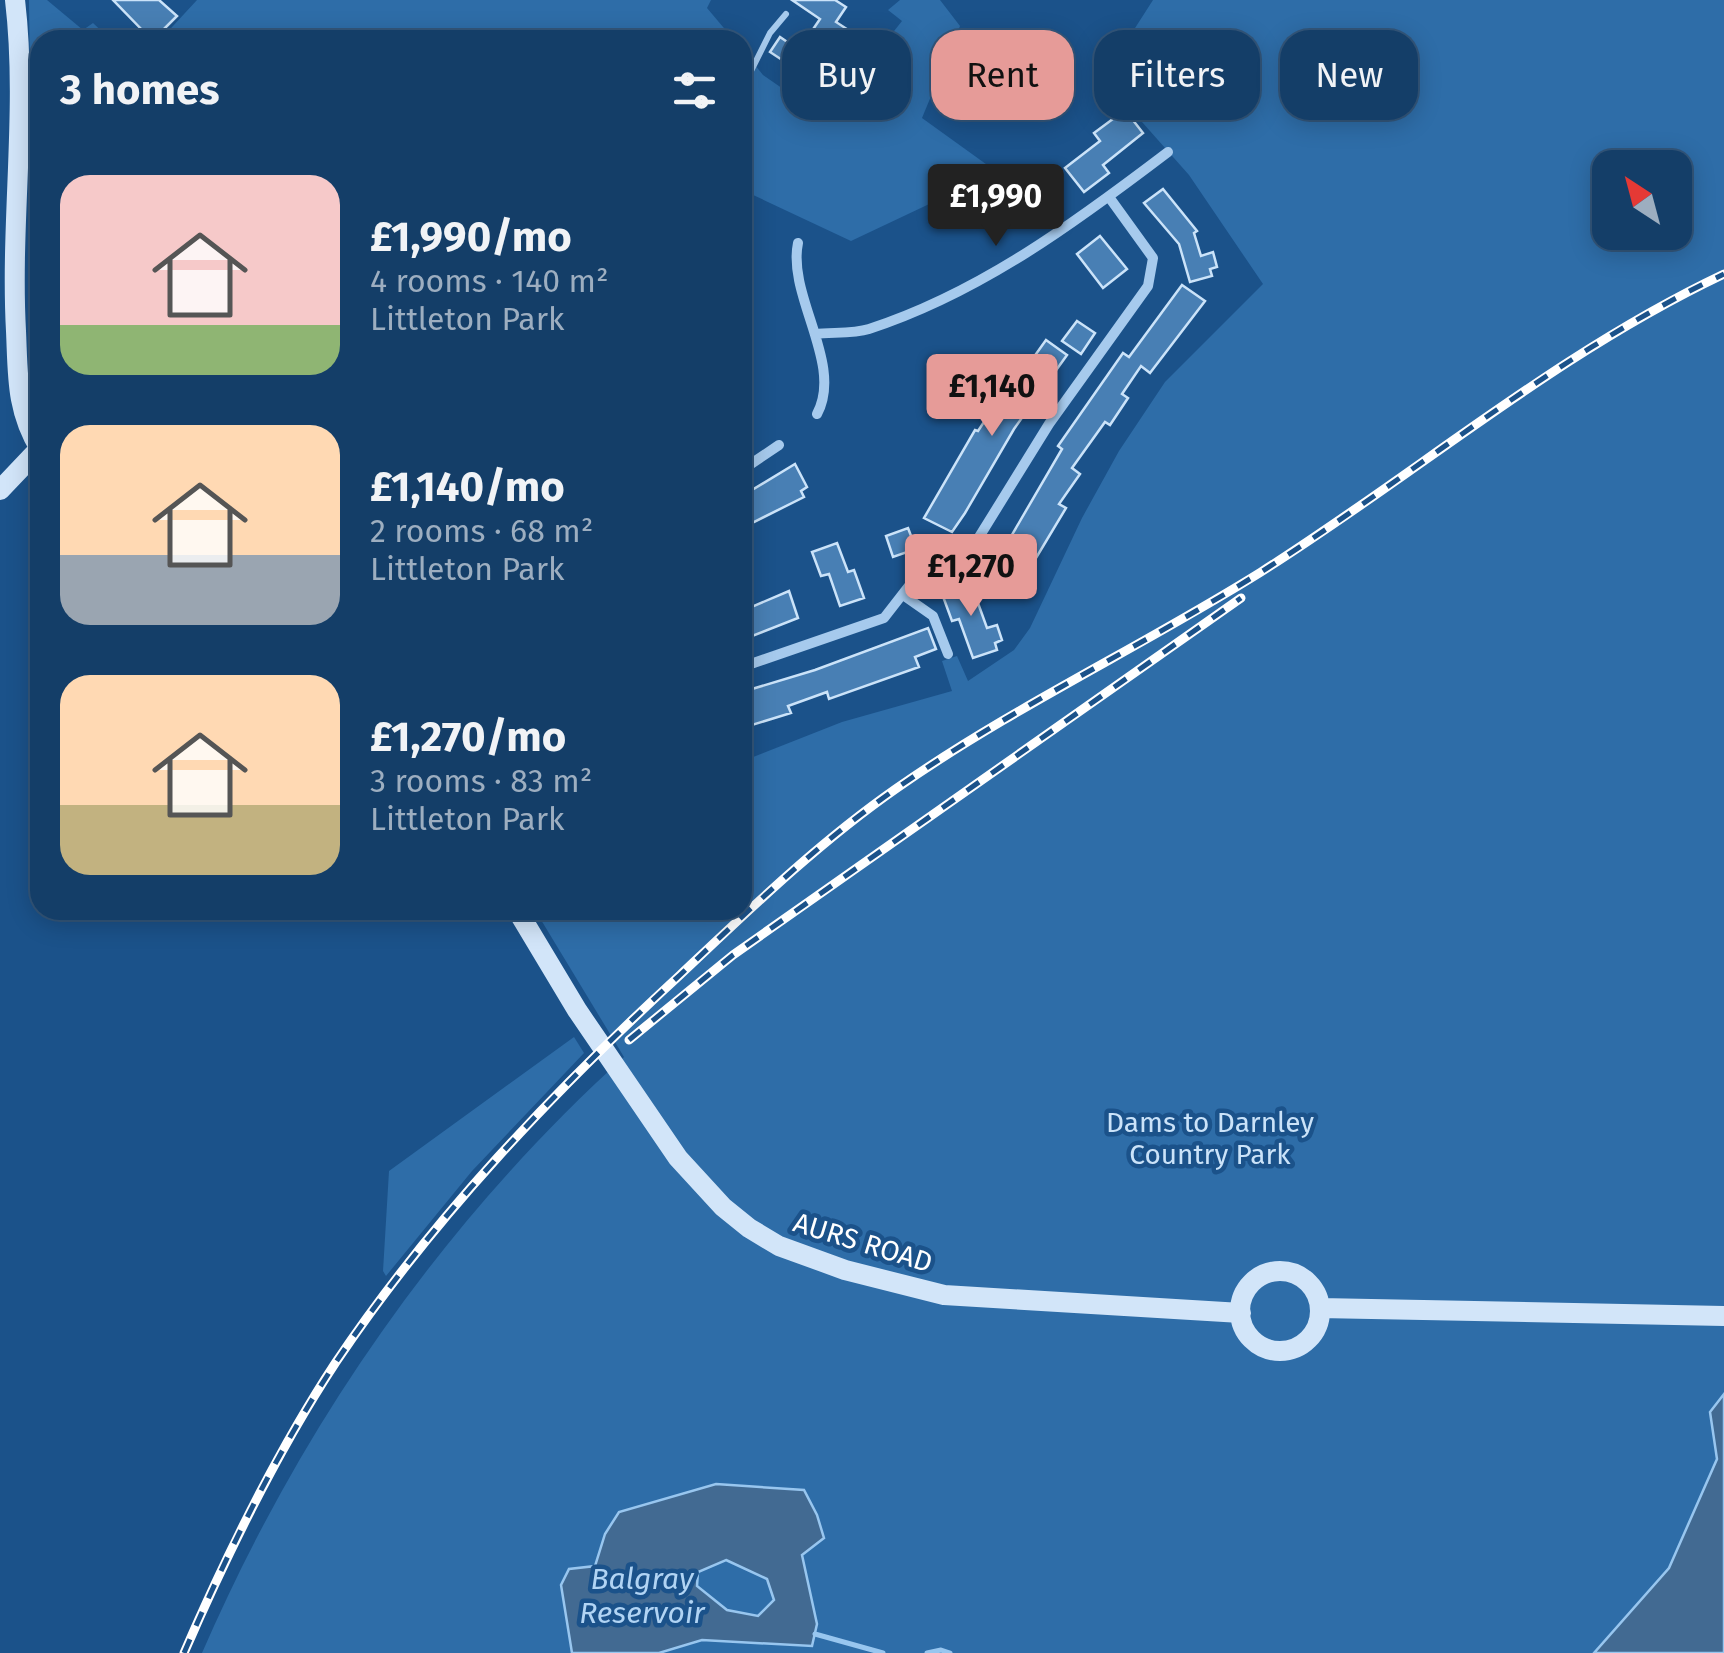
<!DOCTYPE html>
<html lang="en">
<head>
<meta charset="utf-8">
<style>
  body { margin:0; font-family:"Fira Sans",sans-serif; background:#214971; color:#f1f3f6; height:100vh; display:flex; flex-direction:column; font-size:38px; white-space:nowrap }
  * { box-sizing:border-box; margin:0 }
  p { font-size:32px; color:#9daec0 }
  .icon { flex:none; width:55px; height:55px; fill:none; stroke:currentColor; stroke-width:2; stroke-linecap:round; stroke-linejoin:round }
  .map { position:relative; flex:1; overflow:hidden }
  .sheet { position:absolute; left:30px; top:30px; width:722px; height:890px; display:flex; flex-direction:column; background:#143e68; border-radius:30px; box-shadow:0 5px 25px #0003,0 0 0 2px #33577c }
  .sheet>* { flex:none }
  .top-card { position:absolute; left:782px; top:30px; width:790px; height:90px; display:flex; gap:20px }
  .needle { width:65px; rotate:324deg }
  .fabs { position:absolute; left:1592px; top:150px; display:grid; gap:20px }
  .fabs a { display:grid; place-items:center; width:100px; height:100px; border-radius:20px; background:#143e68; box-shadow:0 5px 25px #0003,0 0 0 2px #33577c; font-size:50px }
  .price { position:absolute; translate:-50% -85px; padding:0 22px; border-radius:10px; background:#e69b98; color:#111; font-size:32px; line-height:65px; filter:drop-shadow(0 2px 5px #0008) }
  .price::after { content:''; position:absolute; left:50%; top:60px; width:30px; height:22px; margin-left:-15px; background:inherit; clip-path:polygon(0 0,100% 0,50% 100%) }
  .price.active { background:#222; color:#fff }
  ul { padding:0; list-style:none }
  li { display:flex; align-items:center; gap:30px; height:250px; padding:0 30px }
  li span { display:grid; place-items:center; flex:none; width:280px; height:200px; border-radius:30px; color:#555 }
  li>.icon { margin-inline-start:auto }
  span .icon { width:120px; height:120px; fill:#fffc; stroke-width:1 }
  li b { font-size:42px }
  h2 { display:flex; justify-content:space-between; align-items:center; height:120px; padding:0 30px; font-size:42px }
  .chip { padding:0 35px; border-radius:30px; background:#143e68; box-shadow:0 5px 25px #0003,0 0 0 2px #33577c; font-size:35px; line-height:90px }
  .chip.active { background:#e69b98; color:#111 }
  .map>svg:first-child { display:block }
</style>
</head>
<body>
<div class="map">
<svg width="1724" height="1653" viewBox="0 0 1724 1653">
  <rect width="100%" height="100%" fill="#1b528a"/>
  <path fill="#2e6da8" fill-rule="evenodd" d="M29,0H47L83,30L93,23L111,40H40V398L36,383L33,337Z
    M197,0H711L707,8L734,40H160Z
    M900,0H940L960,26L922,118L997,172L851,241L751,194L743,216V50L763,75L825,118L902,21L888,10Z
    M1153,0H1724V1653H202C300,1427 442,1222 624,1057L535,910H742L743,761L842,722L952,691L942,661L957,656L968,681L1014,650L1030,628L1082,518L1119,451L1165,382L1263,284L1189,175L1103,78ZM1610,168H1675V232H1610Z
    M979,560L990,567L986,574L935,590L934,587L967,574Z
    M574,1037L584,1053L472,1171L386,1276L383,1271L389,1171Z"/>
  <path fill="#426a92" stroke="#98c6ef" stroke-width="2.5" fill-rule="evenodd" d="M1724,1394V1653H1594L1669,1568L1717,1459L1710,1412Z
    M716,1484L804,1490L817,1515L824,1538L802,1555L817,1624L812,1646L702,1640L659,1653H572L561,1585L569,1569L595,1566L605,1534L619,1512ZM726,1560L767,1579L774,1600L758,1616L727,1610L697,1586L698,1572Z"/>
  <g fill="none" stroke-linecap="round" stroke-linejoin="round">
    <path stroke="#98c6ef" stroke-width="5" d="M815,1634L883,1653
      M927,1653L941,1650L950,1653"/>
  </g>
  <path fill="#487fb4" stroke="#cbe3f9" stroke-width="2.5" d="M113,0H159L177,16L159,34L154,30L148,36Z
    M792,0H835L846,7L836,22L853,33L835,61L817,49L802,73L770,52L780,37L799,50L820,19Z
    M1125,110L1143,133L1103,165L1109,173L1084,192L1065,168L1100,141L1094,133Z
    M1163,189L1197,231L1194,233L1201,256L1213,252L1217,267L1210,269L1212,276L1190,282L1179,244L1144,203Z
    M1100,236L1127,269L1103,288L1077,254Z
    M1182,285L1205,301L1150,373L1141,366L1122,394L1128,398L1110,425L1105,422L1072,468L1080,474L1059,504L1066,508L1027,573L999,557L1062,449L1058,446L1123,353L1129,357Z
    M1077,321L1095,333L1081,354L1062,341Z
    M1046,340L1067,355L1014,429L965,513L952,532L924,518L975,430L978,431L1015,375L1019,378Z
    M795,464L807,487L801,491L804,497L742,528V496Z
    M908,528L916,549L893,557L886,536Z
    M837,543L848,572L854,570L864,598L840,606L829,574L821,576L812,552Z
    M970,581L987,628L997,625L1002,640L995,643L997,650L973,658L959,619L952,621L941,591Z
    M789,591L798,618L742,640V611Z
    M928,628L936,649L915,657L919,667L829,699L827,692L788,706L791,713L742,728V692L815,670Z"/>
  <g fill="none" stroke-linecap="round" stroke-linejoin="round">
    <path stroke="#a6caed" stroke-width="6" d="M742,89L770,33L786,14"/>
    <path stroke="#a6caed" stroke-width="10" d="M798,243C787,296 844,364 817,414
      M815,334C832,332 853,334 869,329C980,293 1076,222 1168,152
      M742,470L779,445
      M903,595L933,616L948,654
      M742,667L884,618L919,573L971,550L1049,424L1148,286L1153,258L1109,197"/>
    <path stroke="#d2e5f9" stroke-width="20" d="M15,0C28,109 10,221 16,331C18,375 16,410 40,449
      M0,490L39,449
      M517,910L577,1010L678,1158L723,1207L749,1228L779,1246L845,1270L944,1295L1241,1313
      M1240 1311a40 40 0 1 1 80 0a40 40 0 1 1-80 0Z
      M1320,1308L1724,1316"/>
    <defs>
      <path id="rail" d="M629,1040L733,955L1241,598
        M184,1653C227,1554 276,1453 336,1362C433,1218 553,1092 680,975C749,910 818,843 897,788C1013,707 1141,647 1261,572C1416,474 1557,353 1724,274"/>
    </defs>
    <use href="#rail" stroke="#fff" stroke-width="9"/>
    <use href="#rail" stroke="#1b528a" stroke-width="5" stroke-dasharray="15" stroke-linecap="butt"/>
  </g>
  <g text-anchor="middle" stroke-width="9" stroke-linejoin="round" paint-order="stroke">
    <g font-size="28" fill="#cbe3f9" stroke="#1b528a">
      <text x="1210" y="1132">Dams to Darnley<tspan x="1210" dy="32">Country Park</tspan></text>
    </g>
    <g font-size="28" fill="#fff" stroke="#1b528a">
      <text transform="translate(863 1242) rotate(17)" y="10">AURS ROAD</text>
    </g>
    <g font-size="30" font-style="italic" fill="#b1d4f4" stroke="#1b528a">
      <text x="642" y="1589">Balgray<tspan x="642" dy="34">Reservoir</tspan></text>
    </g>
  </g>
</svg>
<div class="fabs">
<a><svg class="needle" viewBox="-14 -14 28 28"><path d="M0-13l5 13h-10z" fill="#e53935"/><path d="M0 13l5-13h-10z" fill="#9daec0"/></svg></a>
</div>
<b class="price active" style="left:996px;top:249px">£1,990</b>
<b class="price" style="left:992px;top:439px">£1,140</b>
<b class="price" style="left:971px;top:619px">£1,270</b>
<div class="top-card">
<a class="chip">Buy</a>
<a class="chip active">Rent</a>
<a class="chip">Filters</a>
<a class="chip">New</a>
</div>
<section class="sheet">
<h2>3 homes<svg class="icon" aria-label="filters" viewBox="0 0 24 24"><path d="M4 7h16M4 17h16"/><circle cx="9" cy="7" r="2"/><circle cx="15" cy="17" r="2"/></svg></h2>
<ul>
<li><span style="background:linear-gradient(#f6c9c9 75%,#8fb573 0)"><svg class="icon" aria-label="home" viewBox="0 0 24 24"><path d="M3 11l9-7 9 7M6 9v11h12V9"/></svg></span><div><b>£1,990/mo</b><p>4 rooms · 140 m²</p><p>Littleton Park</p></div></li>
<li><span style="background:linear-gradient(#ffd9b3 65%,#9aa5b1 0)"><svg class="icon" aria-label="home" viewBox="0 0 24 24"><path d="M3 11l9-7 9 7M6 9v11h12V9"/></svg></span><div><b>£1,140/mo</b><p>2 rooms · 68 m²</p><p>Littleton Park</p></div></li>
<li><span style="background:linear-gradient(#ffd9b3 65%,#c2b280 0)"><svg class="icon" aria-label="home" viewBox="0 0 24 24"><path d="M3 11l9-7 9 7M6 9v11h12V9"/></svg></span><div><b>£1,270/mo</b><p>3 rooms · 83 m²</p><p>Littleton Park</p></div></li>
</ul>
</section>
</div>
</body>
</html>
